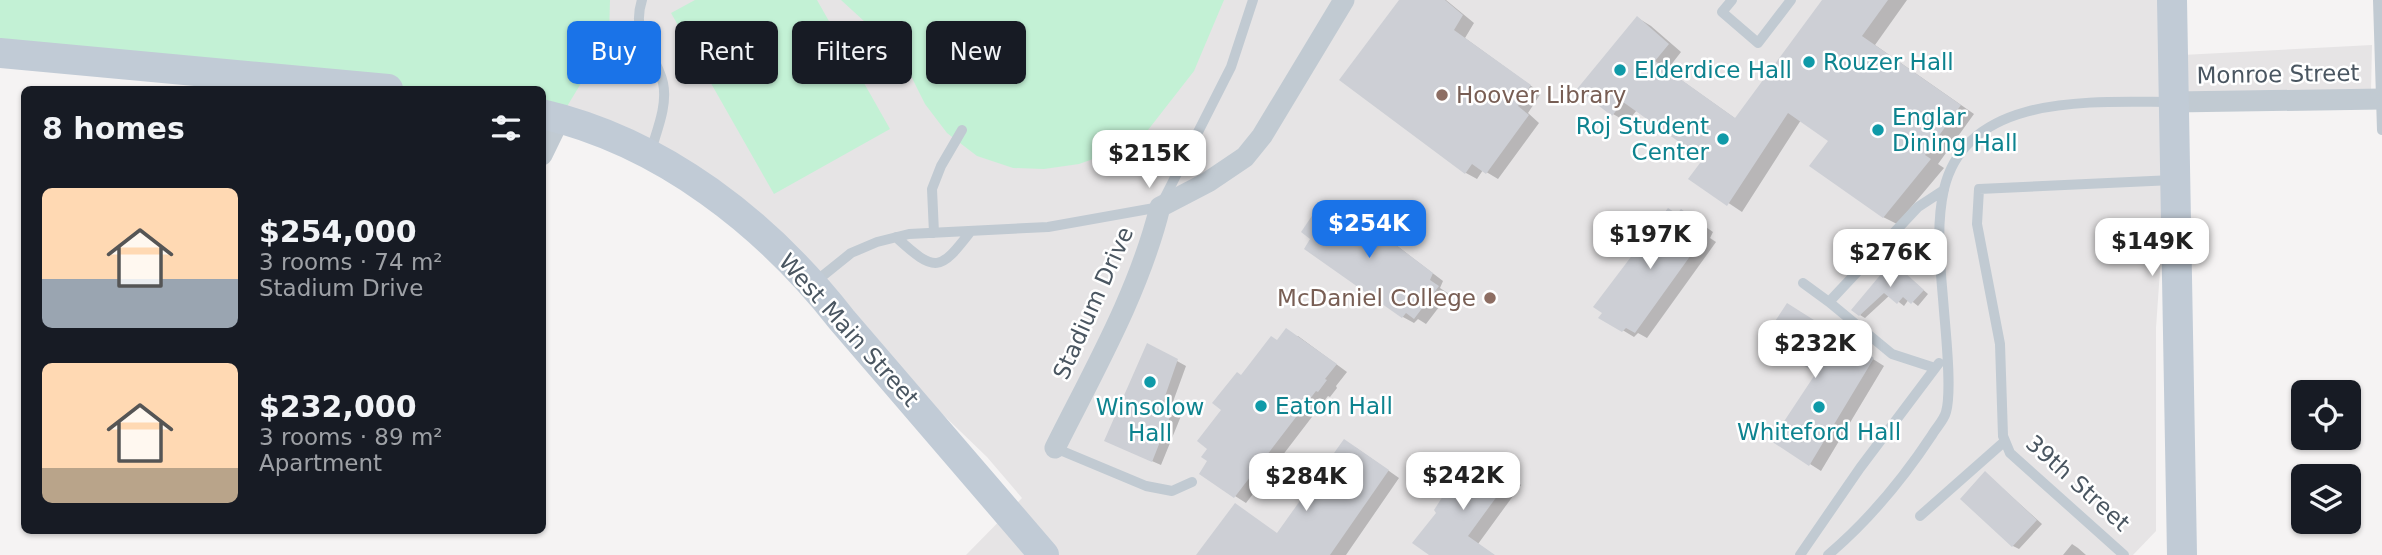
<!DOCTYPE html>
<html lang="en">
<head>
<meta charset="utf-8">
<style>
  body { margin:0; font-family:"DejaVu Sans",sans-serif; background:#242831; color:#f1f3f6; height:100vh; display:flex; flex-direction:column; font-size:26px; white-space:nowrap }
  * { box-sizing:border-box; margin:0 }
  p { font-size:23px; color:#9ea1a6 }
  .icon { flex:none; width:38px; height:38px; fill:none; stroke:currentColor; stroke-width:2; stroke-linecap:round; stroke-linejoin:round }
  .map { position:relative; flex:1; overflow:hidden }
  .drawer { position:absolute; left:21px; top:86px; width:525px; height:448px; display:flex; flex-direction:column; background:#171b24; border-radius:10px; box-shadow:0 2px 5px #0004 }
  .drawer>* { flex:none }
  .top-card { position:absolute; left:567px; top:21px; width:665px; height:63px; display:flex; gap:14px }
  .tools { position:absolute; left:2291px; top:380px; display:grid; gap:14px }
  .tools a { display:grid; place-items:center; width:70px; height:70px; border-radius:10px; background:#171b24; box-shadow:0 2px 5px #0004; font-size:35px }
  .price { position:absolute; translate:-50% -60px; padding:0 16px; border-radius:14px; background:#fff; color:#222; font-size:23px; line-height:46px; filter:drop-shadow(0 2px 4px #0008) }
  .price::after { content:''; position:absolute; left:50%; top:42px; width:21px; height:16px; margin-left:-10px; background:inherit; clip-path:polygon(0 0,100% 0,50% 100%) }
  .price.on { background:#1a73e8; color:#fff }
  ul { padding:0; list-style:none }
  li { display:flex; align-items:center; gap:21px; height:175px; padding:0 21px }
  li span { display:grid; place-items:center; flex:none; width:196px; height:140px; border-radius:10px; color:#555 }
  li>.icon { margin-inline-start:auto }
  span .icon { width:84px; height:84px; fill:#fffc; stroke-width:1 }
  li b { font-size:30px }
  h2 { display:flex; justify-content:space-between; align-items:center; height:84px; padding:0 21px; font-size:30px }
  .chip { padding:0 24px; border-radius:10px; background:#171b24; box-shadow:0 2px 5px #0004; font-size:24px; line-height:63px }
  .chip.on { background:#1a73e8; color:#fff }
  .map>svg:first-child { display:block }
</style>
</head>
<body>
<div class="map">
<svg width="2382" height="555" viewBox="0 0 2382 555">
  <rect width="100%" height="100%" fill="#f5f3f3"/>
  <path fill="#e6e4e5" d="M0,0H2161L2163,56L2372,45L2371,92L2163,99L2167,170L2156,328V531L2133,555H966L1022,498L987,457L721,201L560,118L542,89Z"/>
  <path fill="#c3f1d5" d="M0,0H610L609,37L560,118L543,114L542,89H387L0,49Z
    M695,0H817L890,129L774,194L671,13Z
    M841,0H1224L1194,71L1148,130L1113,152L1079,164L1044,169L1013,168L977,156L947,133L925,104L900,54Z"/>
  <path fill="#0003" d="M1401,0H1446L1474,23L1465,38L1541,93L1528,113L1539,123L1498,179L1483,170L1477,179L1466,173L1341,80Z
    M1825,0H1907L1875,45L1974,114L1938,164L1944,168L1897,224L1883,217L1830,140L1801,120L1742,212L1691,178L1705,159L1637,110L1627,122L1613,114L1638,18L1651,26L1681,52L1667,70L1736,119Z
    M1335,210H1350L1443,281L1440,288L1449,294L1426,324L1418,319L1414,323L1403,317L1306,248Z
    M1678,216L1693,218L1713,232L1710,238L1716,242L1647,338L1638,333L1634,337L1601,317Z
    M1897,267L1928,294L1918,306L1909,299L1904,306L1890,295L1865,318L1860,315Z
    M1799,312L1884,366L1821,471L1810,464L1819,372Z
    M1298,336L1347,372L1336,386L1337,388L1330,397L1328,396L1246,503L1235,496L1209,448L1224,410L1242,377L1278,341Z
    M1177,361L1186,366L1170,410L1181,416L1161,465L1115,445Z
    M1355,447L1399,478L1346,555H1207L1278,534Z
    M1491,463L1521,485L1478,544L1494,555H1432L1457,487Z
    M1990,477L2042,524L2019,549L2013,546Z
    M2072,544L2078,548L2086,555H2063Z"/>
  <path fill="#cdcfd5" d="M1399,0H1445L1463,15L1454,30L1531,85L1518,106L1529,115L1486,174L1472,164L1465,174L1339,80Z
    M1822,0H1888L1862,36L1961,105L1925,155L1931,159L1883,218L1809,166L1828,141L1788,113L1727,206L1688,179L1703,159L1623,102L1612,116L1577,89L1637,16L1669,44L1655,61L1735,118Z
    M1322,201L1334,209L1339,202L1433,273L1430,280L1439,286L1414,319L1406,313L1402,318L1304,249L1310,239L1301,232Z
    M1668,208L1677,214L1681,209L1703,225L1700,230L1706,234L1635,333L1626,328L1622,332L1598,318L1602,313L1593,307Z
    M1892,261L1924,290L1911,304L1903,297L1897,304L1884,293L1859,316L1851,310Z
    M1787,303L1874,358L1809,466L1771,441L1816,373L1762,341Z
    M1286,328L1337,364L1325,379L1327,380L1318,392L1316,391L1234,498L1199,474L1207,461L1201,457L1207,449L1197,441L1221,410L1212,403L1237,372L1241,375L1271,336L1277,340Z
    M1147,343L1178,359L1162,405L1173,409L1152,462L1104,441Z
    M1344,439L1389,470L1330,555H1196L1235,503L1277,533Z
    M1479,454L1511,477L1468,536L1495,555H1429L1412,543L1436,513L1434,510L1452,482L1457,485Z
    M1985,471L2037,520L2012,547L1960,499Z"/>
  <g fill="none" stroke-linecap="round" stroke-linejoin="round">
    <path stroke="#c1cad2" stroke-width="10" d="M642,0C630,37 656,52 663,83C668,106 656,132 650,154
      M1732,0L1722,12L1758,43L1791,0
      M2378,0L2382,130
      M934,233L932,189L941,166L962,130
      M896,237C936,274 940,271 971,231
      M815,282L851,253L877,242L909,234L1048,227L1160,207L1231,67L1253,0
      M1803,283L1829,302
      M1935,368L1892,354L1829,302L1918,207L1944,190
      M1055,448L1146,486L1172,491L1192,482
      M1920,516L2005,441
      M1800,555L1860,468L1939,363
      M1828,555C1868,521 1903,479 1932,435C1936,428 1944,420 1946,412C1952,392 1946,335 1944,311C1941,271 1935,229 1944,189C1967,92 2094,102 2172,102
      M2124,555L2010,453L2003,436L2000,344L1977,224L1979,189L2173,180"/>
    <path stroke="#c1cad2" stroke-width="21" d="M2174,102L2382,99
      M542,155L560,118
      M1055,448C1094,370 1139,292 1160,207L1208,182L1245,157L1262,136L1344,0"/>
    <path stroke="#c1cbd6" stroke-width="30" d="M2172,0L2182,555
      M0,53L388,89
      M542,114C663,142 767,224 842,320L1044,555"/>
  </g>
  <g fill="#0f9aa8" stroke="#fff" stroke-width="2.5">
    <circle cx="1809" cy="62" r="7"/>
    <circle cx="1620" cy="70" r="7"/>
    <circle cx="1878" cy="130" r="7"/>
    <circle cx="1723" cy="139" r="7"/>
    <circle cx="1150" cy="382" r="7"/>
    <circle cx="1261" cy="406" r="7"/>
    <circle cx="1819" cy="407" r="7"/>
  </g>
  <g fill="#8d6e63" stroke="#fff" stroke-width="2.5">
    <circle cx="1442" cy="95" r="7"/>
    <circle cx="1490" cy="298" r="7"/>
  </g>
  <g text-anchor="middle" stroke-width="5" stroke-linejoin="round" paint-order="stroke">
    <g font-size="23" fill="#0d838f" stroke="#fff" text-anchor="start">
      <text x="1823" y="70">Rouzer Hall</text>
      <text x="1634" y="78">Elderdice Hall</text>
      <text x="1892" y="125">Englar<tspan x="1892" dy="26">Dining Hall</tspan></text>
      <text x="1709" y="134" text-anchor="end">Roj Student<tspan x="1709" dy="26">Center</tspan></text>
      <text x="1275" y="414">Eaton Hall</text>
      <text x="1150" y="415" text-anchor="middle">Winsolow<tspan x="1150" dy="26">Hall</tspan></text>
      <text x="1819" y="440" text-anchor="middle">Whiteford Hall</text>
    </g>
    <g font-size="23" fill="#4a5661" stroke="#fff">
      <text transform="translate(2278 74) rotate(-1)" y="8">Monroe Street</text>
      <text transform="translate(1093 303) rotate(-66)" y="8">Stadium Drive</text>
      <text transform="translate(849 330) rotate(48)" y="8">West Main Street</text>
      <text transform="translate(2078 483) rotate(42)" y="8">39th Street</text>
    </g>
    <g font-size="23" fill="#785e54" stroke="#fff" text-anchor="start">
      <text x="1456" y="103">Hoover Library</text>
      <text x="1476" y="306" text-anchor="end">McDaniel College</text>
    </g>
  </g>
</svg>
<div class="tools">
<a><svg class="icon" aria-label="locate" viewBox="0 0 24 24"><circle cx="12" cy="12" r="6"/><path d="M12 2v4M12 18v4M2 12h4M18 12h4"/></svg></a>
<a><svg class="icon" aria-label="layers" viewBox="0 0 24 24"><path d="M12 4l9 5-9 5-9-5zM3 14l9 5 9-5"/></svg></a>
</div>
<b class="price" style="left:1149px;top:190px">$215K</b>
<b class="price on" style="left:1369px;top:260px">$254K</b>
<b class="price" style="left:1650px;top:271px">$197K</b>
<b class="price" style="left:2152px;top:278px">$149K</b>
<b class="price" style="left:1890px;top:289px">$276K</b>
<b class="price" style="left:1815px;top:380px">$232K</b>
<b class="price" style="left:1463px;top:512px">$242K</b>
<b class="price" style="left:1306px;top:513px">$284K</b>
<div class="top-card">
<a class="chip on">Buy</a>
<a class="chip">Rent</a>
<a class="chip">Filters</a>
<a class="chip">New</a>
</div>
<section class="drawer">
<h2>8 homes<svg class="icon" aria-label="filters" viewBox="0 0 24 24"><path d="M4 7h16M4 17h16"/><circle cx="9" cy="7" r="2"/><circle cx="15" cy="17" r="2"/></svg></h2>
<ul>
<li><span style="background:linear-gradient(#ffd9b3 65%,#9aa5b1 0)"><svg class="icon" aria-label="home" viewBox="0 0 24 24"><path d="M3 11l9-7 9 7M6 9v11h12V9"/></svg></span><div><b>$254,000</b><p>3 rooms · 74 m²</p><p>Stadium Drive</p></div></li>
<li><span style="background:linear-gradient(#ffd9b3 75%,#b9a48a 0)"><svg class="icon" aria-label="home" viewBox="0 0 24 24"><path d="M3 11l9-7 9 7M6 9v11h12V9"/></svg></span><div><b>$232,000</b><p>3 rooms · 89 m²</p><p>Apartment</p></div></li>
</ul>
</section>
</div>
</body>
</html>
